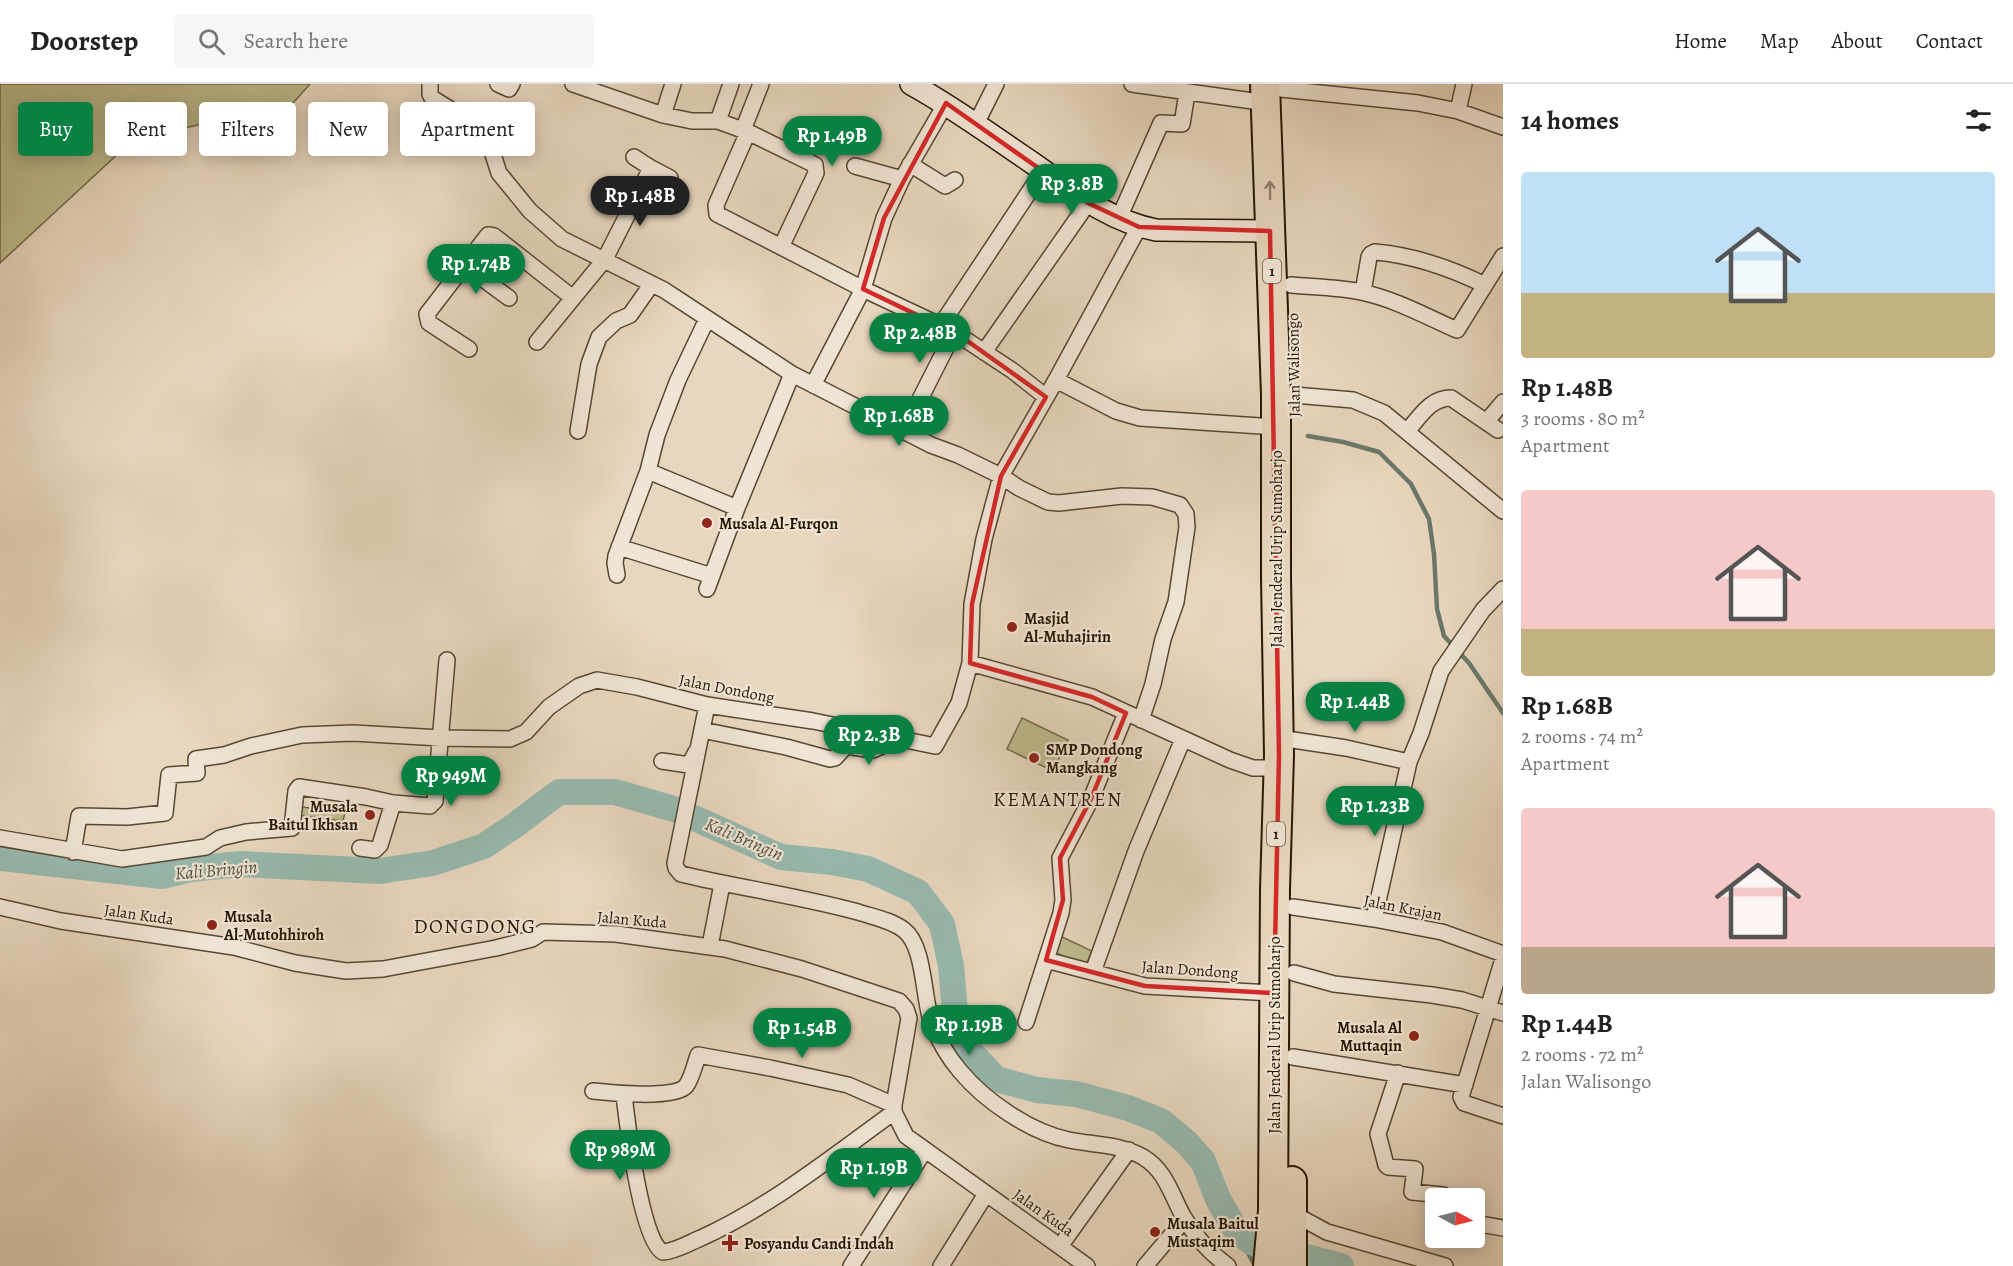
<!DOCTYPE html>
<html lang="en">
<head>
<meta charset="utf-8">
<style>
  body { margin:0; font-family:Alegreya,serif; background:#f6f6f6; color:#222; height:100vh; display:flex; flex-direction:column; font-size:22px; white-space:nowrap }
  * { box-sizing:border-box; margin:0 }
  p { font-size:20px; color:#767676 }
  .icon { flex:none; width:33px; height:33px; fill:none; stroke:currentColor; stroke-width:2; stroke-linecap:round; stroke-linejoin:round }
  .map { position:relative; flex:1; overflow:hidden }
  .panel { display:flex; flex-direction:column; background:#fff; width:510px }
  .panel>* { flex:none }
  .hud { position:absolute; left:18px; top:18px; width:570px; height:54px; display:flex; gap:12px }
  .needle { width:39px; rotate:97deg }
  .tools { position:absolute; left:1425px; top:1104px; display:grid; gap:12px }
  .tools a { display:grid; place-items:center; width:60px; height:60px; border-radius:6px; background:#fff; box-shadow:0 3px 15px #0003; font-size:30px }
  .price { position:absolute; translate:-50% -51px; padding:0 14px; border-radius:21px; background:#0b8043; color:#fff; font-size:20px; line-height:39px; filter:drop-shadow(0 2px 3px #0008) }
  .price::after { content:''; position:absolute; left:50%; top:36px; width:18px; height:14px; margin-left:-9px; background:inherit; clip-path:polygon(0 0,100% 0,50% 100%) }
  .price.on { background:#222; color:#fff }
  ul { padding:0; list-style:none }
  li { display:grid; align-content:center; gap:12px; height:318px; padding:0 18px }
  li span { display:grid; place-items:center; height:186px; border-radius:6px; color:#555 }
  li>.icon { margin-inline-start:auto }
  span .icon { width:108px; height:108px; fill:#fffc; stroke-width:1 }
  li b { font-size:26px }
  h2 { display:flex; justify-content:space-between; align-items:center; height:72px; padding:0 18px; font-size:26px }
  .tag { padding:0 21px; border-radius:6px; background:#fff; box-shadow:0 3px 15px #0003; font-size:21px; line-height:54px }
  .tag.on { background:#0b8043; color:#fff }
  header { display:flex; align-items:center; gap:36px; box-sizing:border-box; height:84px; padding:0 30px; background:#fff; border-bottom:2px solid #e0e0e0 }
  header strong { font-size:28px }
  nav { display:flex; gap:33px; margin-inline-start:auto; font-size:21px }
  .search { width:420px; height:54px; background:#f6f6f6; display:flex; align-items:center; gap:15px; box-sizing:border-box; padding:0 21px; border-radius:6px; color:#767676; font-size:22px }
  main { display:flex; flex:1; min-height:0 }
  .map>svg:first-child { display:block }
</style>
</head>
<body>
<header>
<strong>Doorstep</strong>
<div class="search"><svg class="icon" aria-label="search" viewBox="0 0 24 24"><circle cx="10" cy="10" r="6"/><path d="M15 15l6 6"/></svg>Search here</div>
<nav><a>Home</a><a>Map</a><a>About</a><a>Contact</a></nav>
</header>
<main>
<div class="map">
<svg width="1503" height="1182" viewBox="0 0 1503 1182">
  <rect width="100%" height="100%" fill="#e8d7bf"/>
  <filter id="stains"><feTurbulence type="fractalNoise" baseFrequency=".00333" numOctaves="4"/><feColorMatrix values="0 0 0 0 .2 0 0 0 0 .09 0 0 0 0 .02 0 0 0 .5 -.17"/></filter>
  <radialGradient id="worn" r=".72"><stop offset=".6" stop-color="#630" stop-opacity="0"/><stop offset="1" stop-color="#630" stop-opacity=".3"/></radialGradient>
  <path fill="#bdbc8e" stroke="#726a49" stroke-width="1.5" d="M0,0H310L293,19L133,56L0,179Z
    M1022,634L1068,656L1053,687L1007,665Z
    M296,722L345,729L343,737L295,731Z
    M1058,851L1092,867L1085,883L1051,866Z"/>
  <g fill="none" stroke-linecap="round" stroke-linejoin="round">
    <path stroke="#6a796b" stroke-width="4.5" d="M1308,352L1343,358L1379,368L1411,400L1429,435L1434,470L1437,525L1444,552L1469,579L1503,629
      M1237,1148L1255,1182"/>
    <path stroke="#97baaf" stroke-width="26" d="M0,774L162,792L191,785L240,780L380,787L433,779L484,762L514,742L559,708H615L674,725L781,773L832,778L868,785L918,808L942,840L951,882L955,928L966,963L996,995L1037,1006L1076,1010L1128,1024L1161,1037L1186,1058L1203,1077L1218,1115L1237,1148L1253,1159L1341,1182"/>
    <defs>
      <path id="street" d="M430,0V10L432,14L456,29L490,61L499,89L530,127L562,155L664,206L792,290L931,361L958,371L1001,392L1019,404L1048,418L1059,419L1122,412L1152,413L1180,421L1186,430L1187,443L1176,518L1163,555L1153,600L1141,636
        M498,0L509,5L512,0
        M573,0L663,31L692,37H718L748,48L815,81L816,89L781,163
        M1132,0L1267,19
        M1281,5L1418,19L1458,27L1503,43
        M1458,27L1464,0
        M663,31L673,0
        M718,37L731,0
        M976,40L996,0
        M743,46L761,0
        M748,48L716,121L717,130L863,205L954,248L1013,287L1046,313
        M634,73L651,84
        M910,80L945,102L955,96
        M855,82L902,95
        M1119,134L1161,39L1182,40L1187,9
        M464,181L509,214
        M1291,201C1314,203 1339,203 1361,208C1395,215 1425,232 1457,246L1503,172
        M1363,208L1369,173L1371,170L1375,168C1413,171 1450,184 1485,201
        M941,241L1043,87
        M537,258L605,175L651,84L670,94
        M469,265L429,239L427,230L488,151L494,152L573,214
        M984,268L1088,119
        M1056,296L1116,327L1140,334L1276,343
        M813,301L863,205L884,134L902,95L946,19
        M1294,311L1353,316L1384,329L1503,427
        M914,327L954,248
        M1486,338L1503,318
        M578,347L589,280L599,253L616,237L630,231L651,201
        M1407,347C1420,333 1430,314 1451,314L1498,346
        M648,387L737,424
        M619,463L712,492
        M617,491L615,479L616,472L648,387L657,351L678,296L707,235
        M707,505L737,424L792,290
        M970,579L1092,613L1230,676L1253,684H1278
        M707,621L675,779L676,784L681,790C739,804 800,812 858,828C873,833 891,836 904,846C925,862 923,915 932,940C939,957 948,973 960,987C985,1017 1030,1048 1069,1056C1093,1061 1121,1060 1143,1073C1166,1087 1171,1110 1183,1132C1194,1151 1210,1169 1228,1182
        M1126,629L1091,715L1060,774L1063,816L1061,829L1046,876L1145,902L1274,909
        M702,646L786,663L830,675L835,674L846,662L873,666L897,655
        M1293,656L1346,664L1409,678
        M662,677L689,681L696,668
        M0,754L122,775L206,763L220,754L246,748L292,744L296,707L299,703L366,713L393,719L430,722L435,717L447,576
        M360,764L375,766L380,761L393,719
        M73,768L79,732L127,733L165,729L169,691L197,689L196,675L224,671L251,662L302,651L353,649L441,654L510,655L526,648L549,623L579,602L597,596L637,603L707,621L813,637L935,662L959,619L970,579L972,520L984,455L1001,392L1056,296L1139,143
        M0,823L61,837L234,863L295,879L346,887L383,885L496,864L532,855L543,848L616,850L725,865L802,885L899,917L906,925L909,934L894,1021V1028L906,1052L1087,1182
        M1293,823L1374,835L1442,848L1503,870
        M1374,835L1409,678L1421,649L1441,587L1483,526L1503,505
        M710,862L722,800
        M1503,875L1461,1013L1464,1019L1503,1032
        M1093,888L1136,767L1183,655
        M1294,889L1334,900L1432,911L1462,916L1503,929
        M1026,938L1046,876
        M1293,973L1465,1001
        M1398,989L1378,1050L1386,1081L1388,1083L1415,1085L1412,1108L1443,1111L1444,1114
        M593,1007C610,1009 676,1015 686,1002C692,994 695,980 698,971L770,984L848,1001L894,1021
        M624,1011C627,1037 641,1159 663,1168C676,1167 689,1159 701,1154C771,1122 832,1073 894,1028
        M1292,1129L1327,1148L1445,1182
        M1474,1139L1503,1144
        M1061,1161L1129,1066
        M851,1182L925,1066
        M941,1182L986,1110
        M1145,1182L1185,1135"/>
      <path id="secondary" d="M911,0C953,23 991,51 1031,78C1070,105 1108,137 1156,146L1270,147"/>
      <path id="highway" d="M1265,0L1276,311V494L1279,671L1275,805L1273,1126L1268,1182
        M1292,1182V1097"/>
    </defs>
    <use href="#street" stroke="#564833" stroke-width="18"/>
    <use href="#secondary" stroke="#261804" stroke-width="24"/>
    <use href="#highway" stroke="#261804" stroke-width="32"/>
    <use href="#street" stroke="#f0e5d5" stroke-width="15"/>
    <use href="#secondary" stroke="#f0e5d5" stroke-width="21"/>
    <use href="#highway" stroke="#e8d7bf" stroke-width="28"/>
  </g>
  <defs><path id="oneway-shaft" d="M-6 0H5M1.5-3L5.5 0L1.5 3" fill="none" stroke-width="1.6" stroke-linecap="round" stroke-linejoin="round" transform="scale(1.5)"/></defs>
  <use stroke="#91816b" href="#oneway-shaft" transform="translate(1270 106) rotate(-91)"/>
  <path fill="none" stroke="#d62828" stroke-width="4.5" stroke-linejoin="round" d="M946,19L1088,119L1139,143L1270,147L1279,671L1274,909L1145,902L1046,876L1063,816L1060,774L1091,715L1126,629L1092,613L970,579L972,520L1001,392L1046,313L959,251L863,205L884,134Z"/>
  <g fill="#8f2418" stroke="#f0e5d5" stroke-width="2">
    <circle cx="707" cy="439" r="6"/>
    <circle cx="1012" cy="543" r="6"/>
    <circle cx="1034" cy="674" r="6"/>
    <circle cx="370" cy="731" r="6"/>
    <circle cx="212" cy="841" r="6"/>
    <circle cx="1414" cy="952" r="6"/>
    <circle cx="1155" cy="1148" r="6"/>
    <path d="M727 1150h6v6h6v6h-6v6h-6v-6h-6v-6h6z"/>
  </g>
  <g text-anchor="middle" stroke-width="4.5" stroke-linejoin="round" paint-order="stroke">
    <g fill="#f0e5d5" stroke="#635643" stroke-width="1.5">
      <rect x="1263" y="175" width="18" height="24" rx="4.5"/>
      <rect x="1267" y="738" width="18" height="24" rx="4.5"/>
    </g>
    <g font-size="15" font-weight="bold" fill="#261804">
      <text x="1272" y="192">1</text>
      <text x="1276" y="755">1</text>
    </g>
    <g font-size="16" fill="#261804" stroke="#f0e5d5">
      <text transform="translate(1293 281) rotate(-91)" y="6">Jalan Walisongo</text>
      <text transform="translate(1276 465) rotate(-90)" y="6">Jalan Jenderal Urip Sumoharjo</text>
      <text transform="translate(727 604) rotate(11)" y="6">Jalan Dondong</text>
      <text transform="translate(1403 823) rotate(11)" y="6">Jalan Krajan</text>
      <text transform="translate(139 830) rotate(8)" y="6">Jalan Kuda</text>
      <text transform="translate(632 835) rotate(5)" y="6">Jalan Kuda</text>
      <text transform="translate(1190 885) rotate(4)" y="6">Jalan Dondong</text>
      <text transform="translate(1274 951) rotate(-90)" y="6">Jalan Jenderal Urip Sumoharjo</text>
      <text transform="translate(1044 1128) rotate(35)" y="6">Jalan Kuda</text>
    </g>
    <g font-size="16" font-weight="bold" fill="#261804" stroke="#f0e5d5" text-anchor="start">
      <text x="719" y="445">Musala Al-Furqon</text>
      <text x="1024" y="540">Masjid<tspan x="1024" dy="18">Al-Muhajirin</tspan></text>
      <text x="1046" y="671">SMP Dondong<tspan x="1046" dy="18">Mangkang</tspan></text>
      <text x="358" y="728" text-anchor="end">Musala<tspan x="358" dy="18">Baitul Ikhsan</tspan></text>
      <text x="224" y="838">Musala<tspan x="224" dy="18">Al-Mutohhiroh</tspan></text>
      <text x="1402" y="949" text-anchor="end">Musala Al<tspan x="1402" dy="18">Muttaqin</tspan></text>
      <text x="1167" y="1145">Musala Baitul<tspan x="1167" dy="18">Mustaqim</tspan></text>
      <text x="744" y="1165">Posyandu Candi Indah</text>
    </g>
    <g font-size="18" font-style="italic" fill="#4e5140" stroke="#f0e5d5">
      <text transform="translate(744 755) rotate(23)" y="6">Kali Bringin</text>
      <text transform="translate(216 786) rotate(-5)" y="6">Kali Bringin</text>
    </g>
    <g font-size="20" letter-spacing="1.5" fill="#261804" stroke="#f0e5d5">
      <text x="1058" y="722">KEMANTREN</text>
      <text x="475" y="849">DONGDONG</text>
    </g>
  </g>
  <rect width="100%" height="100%" filter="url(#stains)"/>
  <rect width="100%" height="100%" fill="url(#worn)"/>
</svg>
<div class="tools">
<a><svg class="needle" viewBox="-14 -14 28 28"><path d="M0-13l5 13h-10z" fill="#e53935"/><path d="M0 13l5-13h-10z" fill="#767676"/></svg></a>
</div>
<b class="price" style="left:832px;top:83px">Rp 1.49B</b>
<b class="price" style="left:1072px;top:131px">Rp 3.8B</b>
<b class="price on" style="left:640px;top:143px">Rp 1.48B</b>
<b class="price" style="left:476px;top:211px">Rp 1.74B</b>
<b class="price" style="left:920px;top:280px">Rp 2.48B</b>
<b class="price" style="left:899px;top:363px">Rp 1.68B</b>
<b class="price" style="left:1355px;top:649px">Rp 1.44B</b>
<b class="price" style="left:869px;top:682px">Rp 2.3B</b>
<b class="price" style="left:451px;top:723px">Rp 949M</b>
<b class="price" style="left:1375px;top:753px">Rp 1.23B</b>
<b class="price" style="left:969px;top:972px">Rp 1.19B</b>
<b class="price" style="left:802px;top:975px">Rp 1.54B</b>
<b class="price" style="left:620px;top:1097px">Rp 989M</b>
<b class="price" style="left:874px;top:1115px">Rp 1.19B</b>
<div class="hud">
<a class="tag on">Buy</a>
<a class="tag">Rent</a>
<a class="tag">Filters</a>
<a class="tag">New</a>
<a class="tag">Apartment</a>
</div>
</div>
<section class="panel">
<h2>14 homes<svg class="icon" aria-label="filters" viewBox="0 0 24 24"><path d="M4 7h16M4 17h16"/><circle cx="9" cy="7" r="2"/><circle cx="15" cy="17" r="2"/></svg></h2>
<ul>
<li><span style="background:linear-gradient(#bfe0f5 65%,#c2b280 0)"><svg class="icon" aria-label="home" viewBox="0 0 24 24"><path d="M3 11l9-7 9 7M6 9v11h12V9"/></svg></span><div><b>Rp 1.48B</b><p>3 rooms · 80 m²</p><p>Apartment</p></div></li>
<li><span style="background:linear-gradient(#f6c9c9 75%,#c2b280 0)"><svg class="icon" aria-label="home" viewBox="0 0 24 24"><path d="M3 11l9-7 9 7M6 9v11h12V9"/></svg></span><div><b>Rp 1.68B</b><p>2 rooms · 74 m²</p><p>Apartment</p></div></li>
<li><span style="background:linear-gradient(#f6c9c9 75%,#b9a48a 0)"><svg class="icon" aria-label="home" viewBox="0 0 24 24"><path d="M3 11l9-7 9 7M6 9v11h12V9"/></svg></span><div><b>Rp 1.44B</b><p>2 rooms · 72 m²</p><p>Jalan Walisongo</p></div></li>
</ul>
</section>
</main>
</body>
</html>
